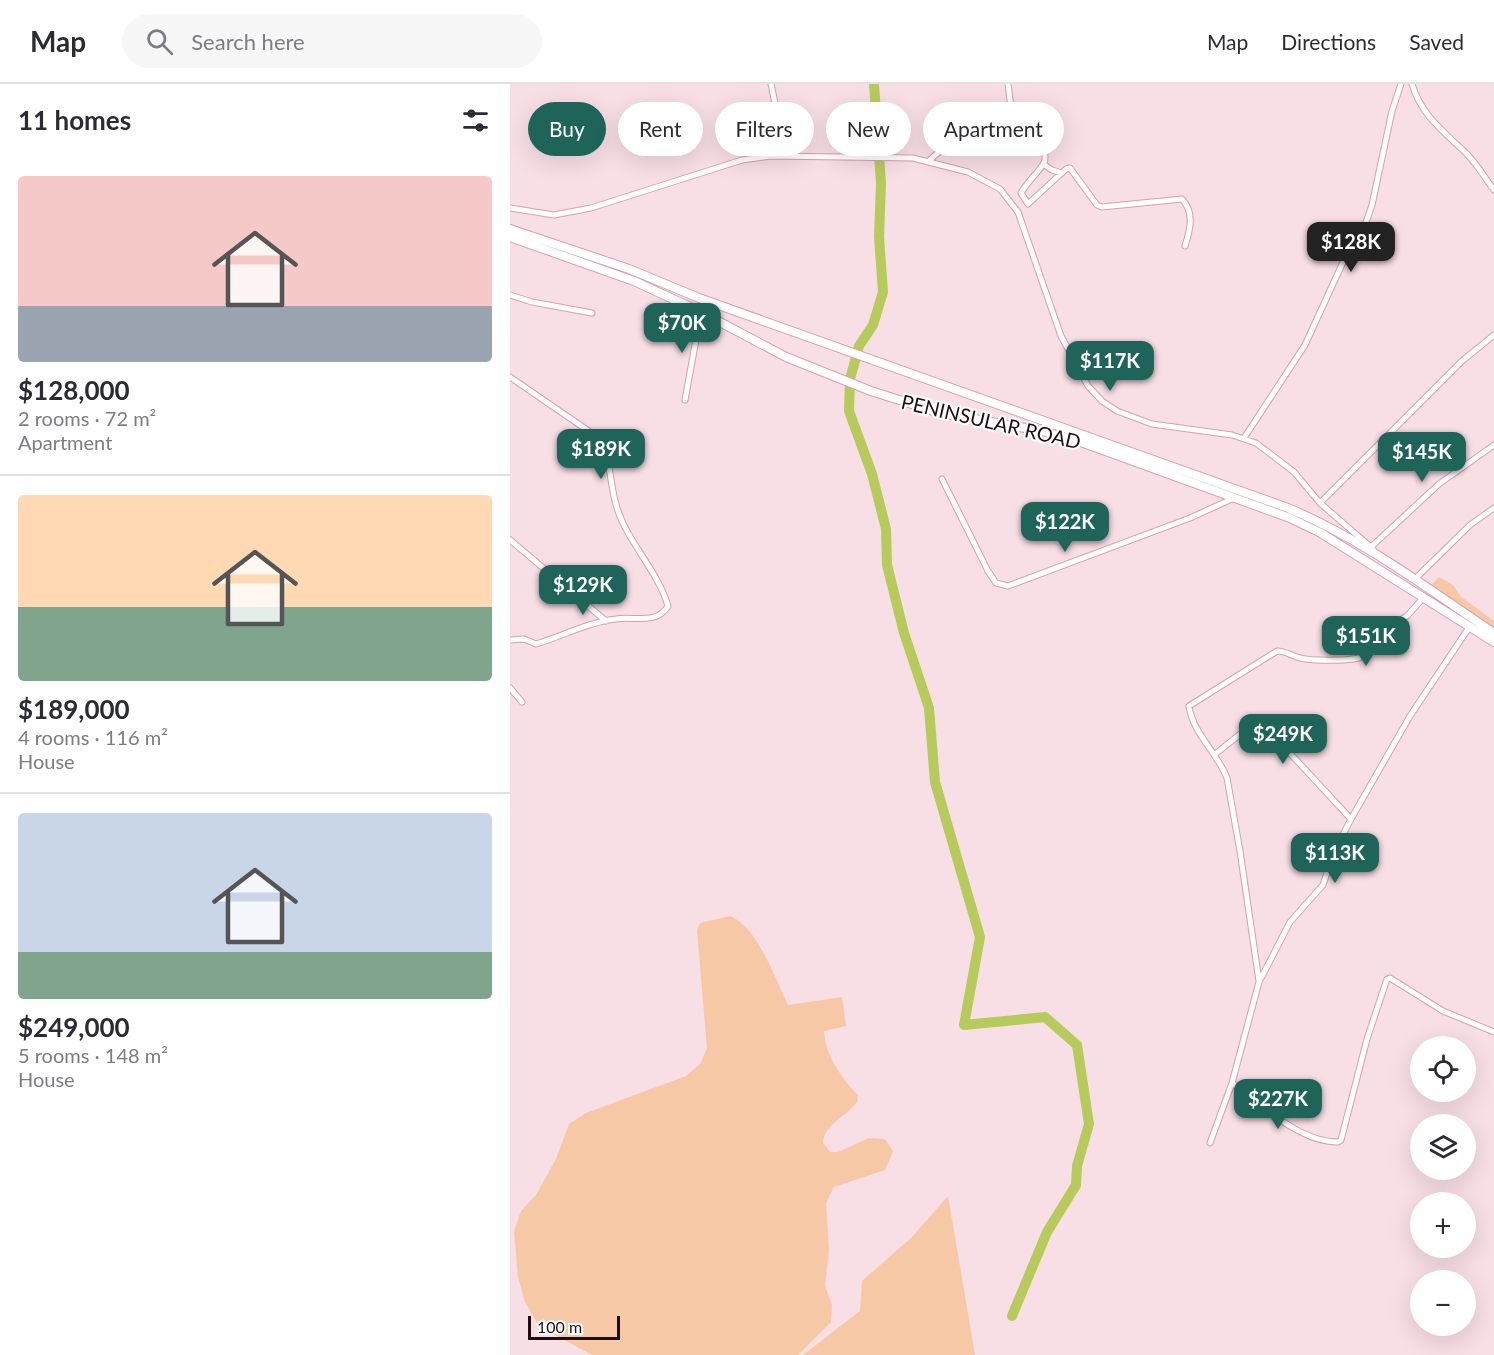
<!DOCTYPE html>
<html lang="en">
<head>
<meta charset="utf-8">
<style>
  body { margin:0; font-family:Lato,sans-serif; background:#f7f7f7; color:#2b2b33; height:100vh; display:flex; flex-direction:column; font-size:22px; white-space:nowrap }
  * { box-sizing:border-box; margin:0 }
  p { font-size:20px; color:#7c7c81 }
  .icon { flex:none; width:33px; height:33px; fill:none; stroke:currentColor; stroke-width:2; stroke-linecap:round; stroke-linejoin:round }
  .map { position:relative; flex:1; overflow:hidden }
  .details { display:flex; flex-direction:column; background:#fff; width:510px }
  .details>* { flex:none }
  .top-card { position:absolute; left:18px; top:18px; width:570px; height:54px; display:flex; gap:12px }
  .controls { position:absolute; left:900px; top:952px; display:grid; gap:12px }
  .controls a { display:grid; place-items:center; width:66px; height:66px; border-radius:50%; background:#fff; box-shadow:0 6px 24px #0002; font-size:30px }
  .scale { position:absolute; left:18px; bottom:15px; width:92px; box-sizing:border-box; padding-left:6px; border:3px solid #220c14; border-top:0; font-size:16px; line-height:21px; white-space:nowrap; color:#220c14; -webkit-text-stroke:4px #fff; paint-order:stroke }
  .price { position:absolute; translate:-50% -51px; padding:0 14px; border-radius:12px; background:#1e6458; color:#fff; font-size:20px; line-height:39px; filter:drop-shadow(0 2px 3px #0008) }
  .price::after { content:''; position:absolute; left:50%; top:36px; width:18px; height:14px; margin-left:-9px; background:inherit; clip-path:polygon(0 0,100% 0,50% 100%) }
  .price.active { background:#222; color:#fff }
  ul { padding:0; list-style:none }
  li { display:grid; align-content:center; gap:12px; height:318px; padding:0 18px }
  li+li { border-top:2px solid #e1e1e2 }
  li span { display:grid; place-items:center; height:186px; border-radius:6px; color:#555 }
  li>.icon { margin-inline-start:auto }
  span .icon { width:108px; height:108px; fill:#fffc; stroke-width:1 }
  li b { font-size:26px }
  h2 { display:flex; justify-content:space-between; align-items:center; height:72px; padding:0 18px; font-size:26px }
  .pill { padding:0 21px; border-radius:27px; background:#fff; box-shadow:0 6px 24px #0002; font-size:21px; line-height:54px }
  .pill.active { background:#1e6458; color:#fff }
  header { display:flex; align-items:center; gap:36px; box-sizing:border-box; height:84px; padding:0 30px; background:#fff; border-bottom:2px solid #e1e1e2 }
  header strong { font-size:28px }
  nav { display:flex; gap:33px; margin-inline-start:auto; font-size:21px }
  .search { width:420px; height:54px; background:#f7f7f7; display:flex; align-items:center; gap:15px; box-sizing:border-box; padding:0 21px; border-radius:33px; color:#7c7c81; font-size:22px }
  main { display:flex; flex:1; min-height:0 }
  .map>svg:first-child { display:block }
</style>
</head>
<body>
<header>
<strong>Map</strong>
<div class="search"><svg class="icon" aria-label="search" viewBox="0 0 24 24"><circle cx="10" cy="10" r="6"/><path d="M15 15l6 6"/></svg>Search here</div>
<nav><a>Map</a><a>Directions</a><a>Saved</a></nav>
</header>
<main>
<section class="details">
<h2>11 homes<svg class="icon" aria-label="filters" viewBox="0 0 24 24"><path d="M4 7h16M4 17h16"/><circle cx="9" cy="7" r="2"/><circle cx="15" cy="17" r="2"/></svg></h2>
<ul>
<li><span style="background:linear-gradient(#f6c9c9 70%,#9aa5b1 0)"><svg class="icon" aria-label="home" viewBox="0 0 24 24"><path d="M3 11l9-7 9 7M6 9v11h12V9"/></svg></span><div><b>$128,000</b><p>2 rooms · 72 m²</p><p>Apartment</p></div></li>
<li><span style="background:linear-gradient(#ffd9b3 60%,#7fa58c 0)"><svg class="icon" aria-label="home" viewBox="0 0 24 24"><path d="M3 11l9-7 9 7M6 9v11h12V9"/></svg></span><div><b>$189,000</b><p>4 rooms · 116 m²</p><p>House</p></div></li>
<li><span style="background:linear-gradient(#c9d6e8 75%,#7fa58c 0)"><svg class="icon" aria-label="home" viewBox="0 0 24 24"><path d="M3 11l9-7 9 7M6 9v11h12V9"/></svg></span><div><b>$249,000</b><p>5 rooms · 148 m²</p><p>House</p></div></li>
</ul>
</section>
<div class="map">
<svg width="984" height="1271" viewBox="0 0 984 1271">
  <rect width="100%" height="100%" fill="#f8dee5"/>
  <path fill="#f7c8a5" d="M929,493L943,501L950,512L984,537V550L917,505Z
    M220,832C248,843 265,895 278,921L332,913L336,942L314,947C315,971 332,995 348,1011L347,1018C337,1032 314,1040 313,1059L320,1068H328L359,1054L375,1055L383,1067L375,1086L324,1103L316,1119L319,1166L315,1202L322,1221L321,1238L288,1271H82L29,1242L15,1218L8,1193L4,1147L11,1127L26,1111L46,1075L59,1040L76,1029L176,992L190,980L197,964L187,846L190,839Z
    M438,1112L465,1271H293L350,1227L352,1197L402,1153Z"/>
  <g fill="none" stroke-linecap="round" stroke-linejoin="round">
    <path stroke="#b6cb5c" stroke-width="10" d="M364,0L371,99L369,153L373,208L363,241L349,262L340,295L339,327L362,390L376,445L377,481L394,549L419,624L425,698L470,853L454,941L535,933L567,961L579,1040L567,1082L566,1101L537,1148L502,1232"/>
    <defs>
      <path id="street" d="M261,0L276,72
        M498,0L502,32
        M902,0C911,31 934,48 956,69C967,80 975,94 984,106
        M419,77C433,63 474,33 493,31C506,30 521,43 528,52C532,59 537,71 534,79C528,89 517,98 511,109L518,120L556,85L560,84L587,121L592,123L672,115C685,129 680,146 675,162
        M533,80L542,86L552,89
        M0,124L44,131L81,124L232,76L261,72L403,74L458,88L490,105L508,128L551,252L578,302L592,317L607,327L642,340L722,351L746,359L784,388L810,419L863,465
        M0,211L22,218L82,229
        M0,293L83,350C104,376 98,396 107,424C118,459 148,487 158,522C147,541 124,532 106,535C79,538 53,552 26,560L14,555L0,556
        M175,316L191,228
        M734,354L795,261L834,176L854,144L862,121L882,27L891,0
        M432,395L478,487L486,499L498,502L680,434L724,414
        M810,419L952,277L984,251
        M0,456L96,537
        M861,463L929,400L984,361
        M905,495L960,441L984,424
        M0,604L12,618
        M704,671L744,639H752L841,735
        M749,897L730,767L717,694C707,668 683,650 679,622L767,567C776,567 781,572 790,574C803,577 835,577 849,574L870,549L897,532L914,513
        M722,999C752,1021 789,1058 828,1058L831,1056L857,955L877,895L880,894L933,927L984,948
        M700,1059L722,999L749,898L762,873L780,838L813,801L823,770L841,735L900,632L960,542"/>
      <path id="primary" d="M0,145L119,185L189,214L778,424C852,455 917,504 984,549
        M0,153L124,197L191,228L276,273L361,307L430,329L532,347L568,357L780,434L811,449L984,558"/>
    </defs>
    <use href="#street" stroke="#db9db1" stroke-width="7"/>
    <use href="#primary" stroke="#db9db1" stroke-width="10"/>
    <use href="#street" stroke="#fff" stroke-width="5"/>
    <use href="#primary" stroke="#fff" stroke-width="8"/>
  </g>
  <g text-anchor="middle" stroke-width="4.5" stroke-linejoin="round" paint-order="stroke">
    <g font-size="20" fill="#220c14" stroke="#fff">
      <text transform="translate(481 338) rotate(13)" y="7">PENINSULAR ROAD</text>
    </g>
  </g>
</svg>
<div class="controls">
<a><svg class="icon" aria-label="locate" viewBox="0 0 24 24"><circle cx="12" cy="12" r="6"/><path d="M12 2v4M12 18v4M2 12h4M18 12h4"/></svg></a>
<a><svg class="icon" aria-label="layers" viewBox="0 0 24 24"><path d="M12 4l9 5-9 5-9-5zM3 14l9 5 9-5"/></svg></a>
<a>+</a>
<a>−</a>
</div>
<div class="scale">100 m</div>
<b class="price active" style="left:841px;top:189px">$128K</b>
<b class="price" style="left:172px;top:270px">$70K</b>
<b class="price" style="left:600px;top:308px">$117K</b>
<b class="price" style="left:91px;top:396px">$189K</b>
<b class="price" style="left:912px;top:399px">$145K</b>
<b class="price" style="left:555px;top:469px">$122K</b>
<b class="price" style="left:73px;top:532px">$129K</b>
<b class="price" style="left:856px;top:583px">$151K</b>
<b class="price" style="left:773px;top:681px">$249K</b>
<b class="price" style="left:825px;top:800px">$113K</b>
<b class="price" style="left:768px;top:1046px">$227K</b>
<div class="top-card">
<a class="pill active">Buy</a>
<a class="pill">Rent</a>
<a class="pill">Filters</a>
<a class="pill">New</a>
<a class="pill">Apartment</a>
</div>
</div>
</main>
</body>
</html>
